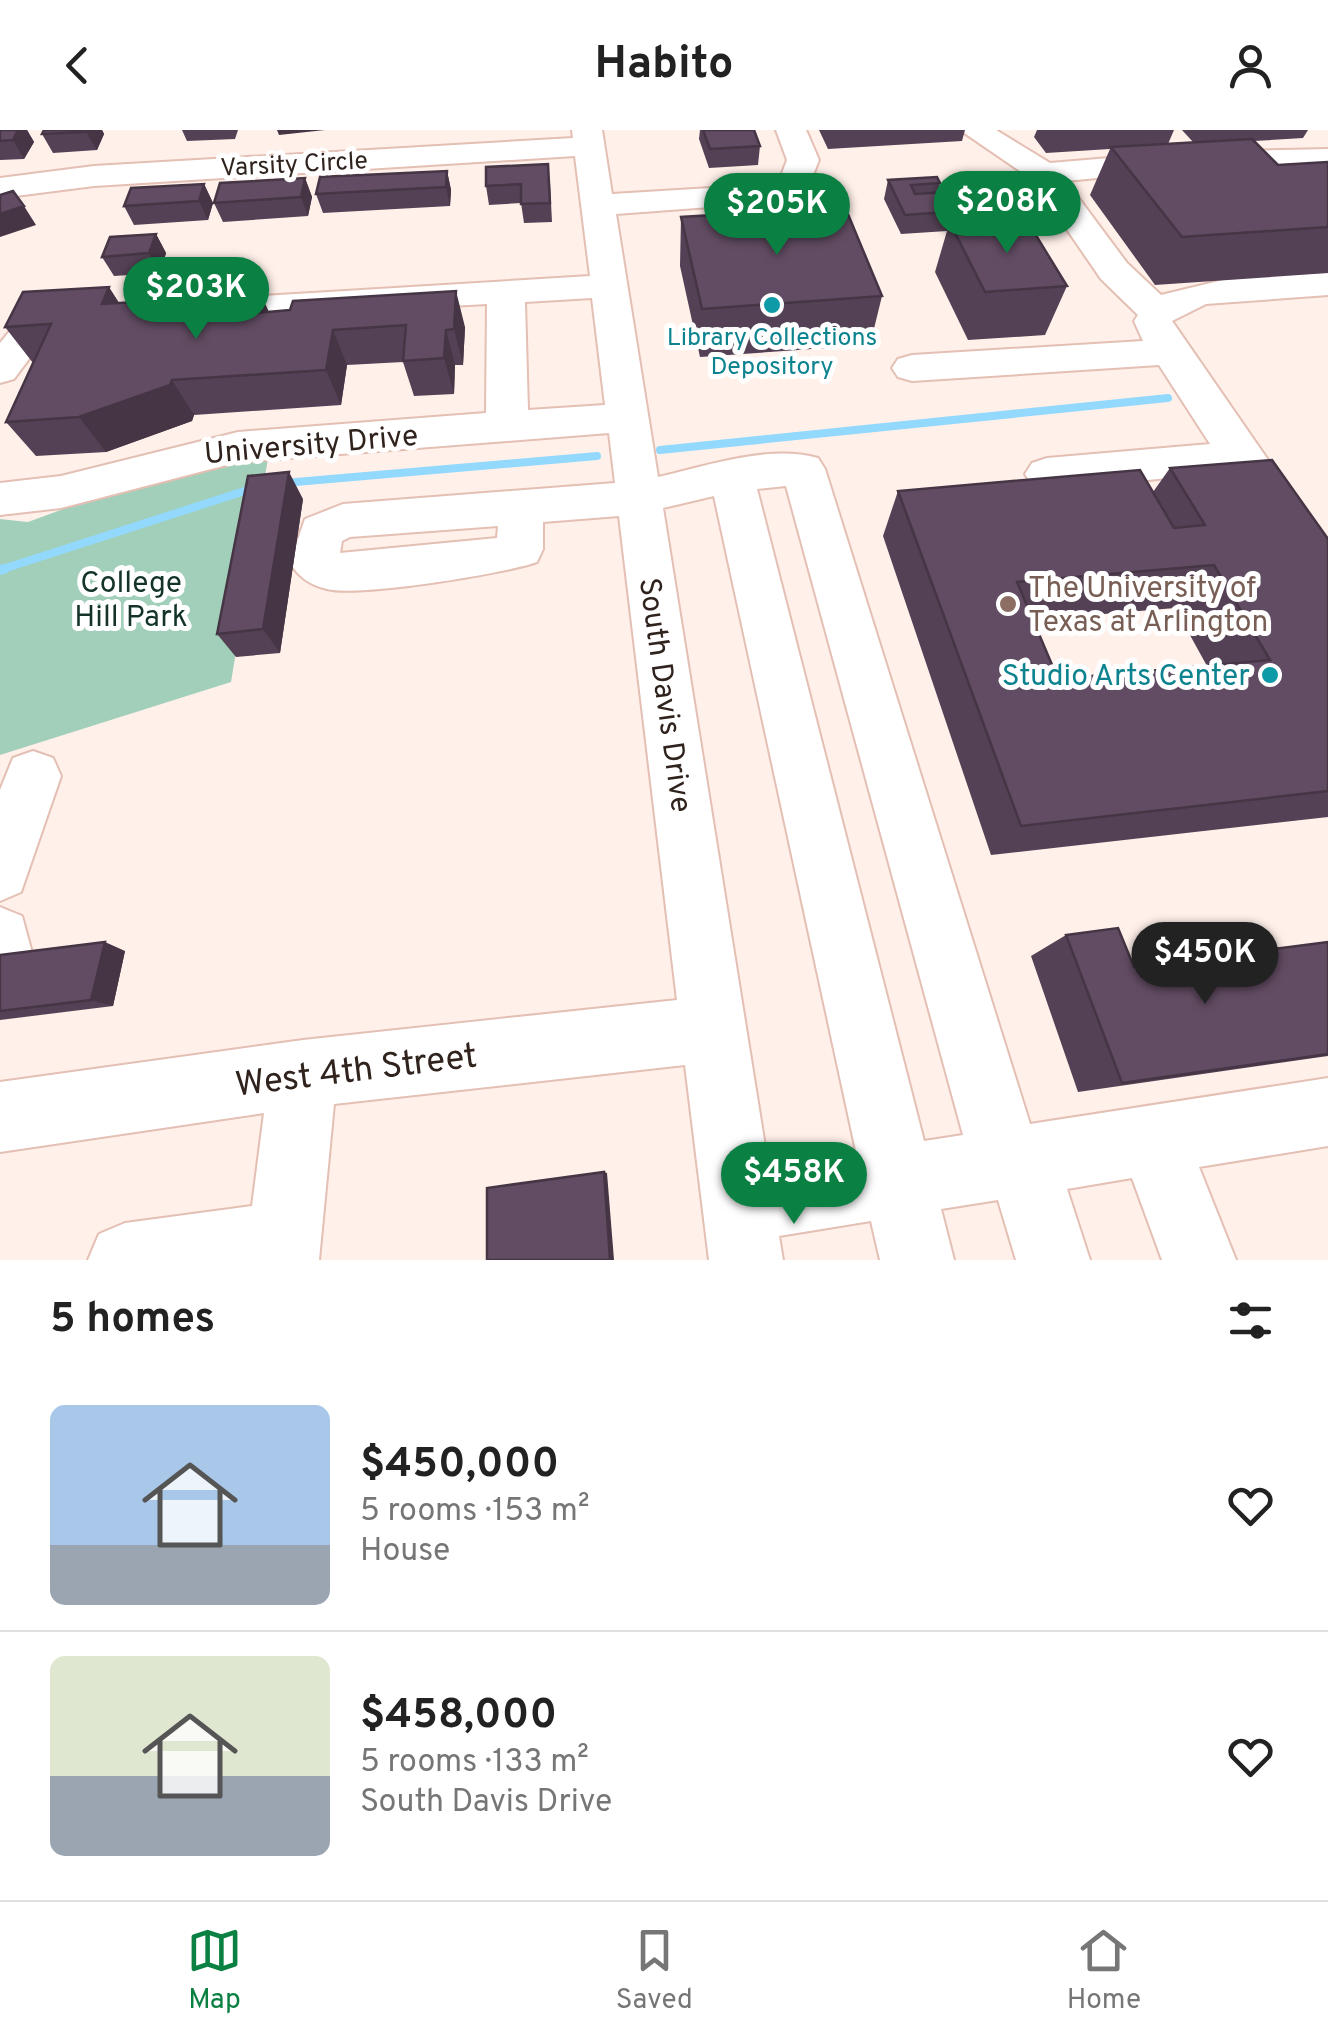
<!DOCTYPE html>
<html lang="en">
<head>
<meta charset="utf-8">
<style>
  body { margin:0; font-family:Overpass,sans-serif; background:#f6f6f6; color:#222; height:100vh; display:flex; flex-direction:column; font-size:38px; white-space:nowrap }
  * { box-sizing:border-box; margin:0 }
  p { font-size:32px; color:#767676 }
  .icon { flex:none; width:55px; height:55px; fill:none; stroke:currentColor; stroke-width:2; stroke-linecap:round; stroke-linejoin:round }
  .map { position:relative; height:1130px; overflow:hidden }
  .panel { display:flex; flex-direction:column; background:#fff; flex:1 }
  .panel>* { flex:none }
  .price { position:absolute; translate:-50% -85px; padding:0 22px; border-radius:35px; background:#0b8043; color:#fff; font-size:32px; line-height:65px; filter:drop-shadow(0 2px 5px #0008) }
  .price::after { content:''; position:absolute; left:50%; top:60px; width:30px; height:22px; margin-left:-15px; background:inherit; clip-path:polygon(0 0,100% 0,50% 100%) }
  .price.current { background:#222; color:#fff }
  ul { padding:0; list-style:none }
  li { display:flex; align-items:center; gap:30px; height:250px; padding:0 50px }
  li+li { border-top:2px solid #e0e0e0 }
  li span { display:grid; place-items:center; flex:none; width:280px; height:200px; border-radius:15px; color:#555 }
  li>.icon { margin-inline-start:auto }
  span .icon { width:120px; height:120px; fill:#fffc; stroke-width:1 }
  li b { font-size:42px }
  h2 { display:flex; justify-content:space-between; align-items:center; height:120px; padding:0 50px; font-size:42px }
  header { display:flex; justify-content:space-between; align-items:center; height:130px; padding:0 50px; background:#fff; font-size:45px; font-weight:700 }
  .tab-bar { display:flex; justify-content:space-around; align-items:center; height:140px; border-top:2px solid #e0e0e0; background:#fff; font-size:28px; color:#767676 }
  .tab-bar a { display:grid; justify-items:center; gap:5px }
  .tab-bar .current { color:#0b8043 }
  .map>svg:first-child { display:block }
</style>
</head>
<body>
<header><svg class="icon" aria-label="back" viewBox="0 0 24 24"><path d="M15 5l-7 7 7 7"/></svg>Habito<svg class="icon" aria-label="person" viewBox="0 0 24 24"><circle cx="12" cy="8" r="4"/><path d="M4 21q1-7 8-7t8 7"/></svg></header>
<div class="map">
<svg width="1328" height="1130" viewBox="0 0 1328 1130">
  <rect width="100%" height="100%" fill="#fff0ea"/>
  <path fill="#a2cfba" d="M268,328L231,552L0,625V389L28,392L175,338Z"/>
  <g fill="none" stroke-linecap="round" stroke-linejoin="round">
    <path stroke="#92d9fd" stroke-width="8" d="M660,320L1168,268
      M284,353L597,326
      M0,440L257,357"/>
    <path stroke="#92d9fd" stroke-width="10" d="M0,440L4,439"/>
    <defs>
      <path id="minor" d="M572,0H602L612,64L778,54L787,30L776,0H806L819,30L803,70L616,84L658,347C706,336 770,314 818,328L825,339L1030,994L1328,948V1016L1199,1037L1236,1130H1162L1132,1048L1067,1059L1090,1130H1016L998,1070L941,1079L954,1130H880L871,1091L779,1106L783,1130H709L685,935L334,974L319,1130H88L99,1104L125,1093L252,1076L264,983L0,1022V952L303,910L677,870L619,386L543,392V419L537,432C504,444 358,467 327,459C310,455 298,447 290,432L305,389L343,374L615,353L609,303L238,332L61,378L0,385V353L61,346L238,302L486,283L487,174L195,190L182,187L176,179L182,171L590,146L575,26L94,56L0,68V48L94,36L573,8ZM592,168L605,275L528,280L525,172ZM786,356L963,1005L924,1011L757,359ZM714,366L856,1021L768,1035L663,378ZM498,396L497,408L340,423L342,411L350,407Z
        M960,0H996L1050,33L1181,22L1328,19V37L1181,40L1066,51L1127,133L1161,165L1231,148L1328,143V165L1206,174L1172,191L1328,417V474L1311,468L1229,342L1047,360L1032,355L1025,344L1032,333L1047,328L1210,314L1159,235L912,251L898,247L892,238L898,229L912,225L1143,211L1134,191L1138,185L1101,149L1033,50Z
        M77,173L90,177L96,185L90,193L52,198L14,249L0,253V213L28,179Z
        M33,621L53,628L61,646L21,762L0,771V660L13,628Z
        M0,777L22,786L31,819L22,841L0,850Z"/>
    </defs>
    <use href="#minor" stroke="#e4bfb3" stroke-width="4"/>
    <use href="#minor" fill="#fff" fill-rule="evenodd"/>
  </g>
  <path fill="#544155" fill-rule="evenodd" d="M0,0H27L34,12L24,29L0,30Z
    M44,0H102L104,4L97,20L53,23L42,4Z
    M182,0H238L235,9L187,11Z
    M700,0H754L760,16L758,35L709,38L699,9Z
    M819,0H965L962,11L828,19Z
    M1037,0H1174L1168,14L1193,12L1182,0H1308L1303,8L1254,11L1278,35L1328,32V143L1155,155L1090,65L1110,19L1046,23L1034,7Z
    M447,41L451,60L450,76L323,83L316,64Z
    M305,48L312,67L308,86L223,92L214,73Z
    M888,50L940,53L938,62L977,80L973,92L1067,156L1045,205L968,210L935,142L947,101L901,104L884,69Z
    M550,53L552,92L524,93L521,73L489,75L486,56Z
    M204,54L213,73L208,90L134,95L124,76Z
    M681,87L882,166L870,215L700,227L680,136Z
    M156,104L166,123L160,143L114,146L102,127Z
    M261,165L269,182L465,197L463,235H455L454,264L414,266L403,232L347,235L341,275L194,285L192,291L106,322L36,326L6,292L33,233L5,197L119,173Z
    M1170,338L1328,409V687L991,725L883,406L898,361L1153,362ZM1175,478L1207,536L1058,549L1033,490Z
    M303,369L280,523L236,527L217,504Z
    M1066,805L1134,837L1328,812V926L1078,962L1031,826Z
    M125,821L113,876L0,890V825Z"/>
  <path fill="#453545" d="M18,0H27L34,12L24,29L13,10Z
    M87,0H102L104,4L97,20L86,2Z
    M277,0H325L279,5Z
    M447,41L451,60L450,76L446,57Z
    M305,48L312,67L308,86L301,67Z
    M204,54L213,73L208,90L199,71Z
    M24,76L36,95L0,107V84Z
    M156,104L166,123L160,143L149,123Z
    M109,157L132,193L102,174Z
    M456,161L465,197L463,235L454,199Z
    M261,165L277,201L256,183Z
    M333,200L347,235L341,275L326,240Z
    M446,200L455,235L454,264L444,228Z
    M172,250L194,285L192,291L106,322L79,287Z
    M289,342L303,369L280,523L263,499Z
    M105,812L125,821L113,876L91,870Z
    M604,1042L607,1043L614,1130H610Z"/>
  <path fill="#624c63" stroke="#453545" stroke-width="2.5" fill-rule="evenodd" d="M0,0H18L13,10L0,11Z
    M44,0H87L86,2L42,4Z
    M703,0H754L760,16L710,19Z
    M1252,9L1278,35L1328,32V97L1182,107L1111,17Z
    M548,34L550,73L521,74V54L486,56V37Z
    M447,41L446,57L316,64L320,47Z
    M937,47L940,53L911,55L915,64L966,61L977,80L905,85L888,50Z
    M305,48L301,67L214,73L220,53Z
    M204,54L199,71L124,76L131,58Z
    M13,61L24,76L0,84V65Z
    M845,77L882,166L702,179L681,87Z
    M1026,89L1067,156L985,162L950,93Z
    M156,104L149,123L102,127L110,107Z
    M109,157L102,174L261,165L256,183L290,180L293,171L456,161L454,199L446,200L444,228L403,231L406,195L333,200L326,240L172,250L170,255L79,287L6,292L51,194L5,197L23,162Z
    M1272,330L1328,409V661L1021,696L898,361L1140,340L1174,398L1205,395L1170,338ZM1214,435L1270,530L1058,549L1017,452Z
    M289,342L263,499L217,504L248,346Z
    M1118,798L1134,837L1328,812V924L1122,953L1066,805Z
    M105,812L91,870L0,881V825Z
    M604,1042L610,1130H487V1058Z"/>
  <g fill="#0f9aa8" stroke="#fff" stroke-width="4">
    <circle cx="772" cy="175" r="10"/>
    <circle cx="1270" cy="545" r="10"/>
  </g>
  <circle fill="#8d6e63" stroke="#fff" stroke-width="4" cx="1008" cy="474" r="10"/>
  <g text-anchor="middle" stroke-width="10" stroke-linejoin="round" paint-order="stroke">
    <g font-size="25" fill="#30231e" stroke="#fff">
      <text transform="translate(294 33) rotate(-3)" y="9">Varsity Circle</text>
    </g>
    <g font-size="25" fill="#0d838f" stroke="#fff">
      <text x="772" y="215">Library Collections<tspan x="772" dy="29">Depository</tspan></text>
    </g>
    <g font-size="30" fill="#30231e" stroke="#fff">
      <text transform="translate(311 314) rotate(-5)" y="10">University Drive</text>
      <text transform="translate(666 565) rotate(82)" y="10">South Davis Drive</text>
    </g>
    <g font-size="30" fill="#133427" stroke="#fff">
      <text x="131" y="462">College<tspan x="131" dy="34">Hill Park</tspan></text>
    </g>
    <g font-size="30" fill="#785e54" stroke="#fff" text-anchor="start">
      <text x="1028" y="467">The University of<tspan x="1028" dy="34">Texas at Arlington</tspan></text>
    </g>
    <g font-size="30" fill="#0d838f" stroke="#fff" text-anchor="end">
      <text x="1250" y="555">Studio Arts Center</text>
    </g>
    <g font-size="35" fill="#30231e" stroke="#fff">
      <text transform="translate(356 939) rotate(-7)" y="12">West 4th Street</text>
    </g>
  </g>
</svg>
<b class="price" style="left:1007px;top:126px">$208K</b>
<b class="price" style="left:777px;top:128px">$205K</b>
<b class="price" style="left:196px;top:212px">$203K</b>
<b class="price current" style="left:1205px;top:877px">$450K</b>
<b class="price" style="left:794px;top:1097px">$458K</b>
</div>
<section class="panel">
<h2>5 homes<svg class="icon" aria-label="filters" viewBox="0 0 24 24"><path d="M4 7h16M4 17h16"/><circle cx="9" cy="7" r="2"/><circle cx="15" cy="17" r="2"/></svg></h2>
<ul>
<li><span style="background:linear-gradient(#a9c7e8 70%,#9aa5b1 0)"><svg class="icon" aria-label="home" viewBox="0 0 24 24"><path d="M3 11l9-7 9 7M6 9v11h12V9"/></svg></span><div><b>$450,000</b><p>5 rooms · 153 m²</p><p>House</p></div><svg class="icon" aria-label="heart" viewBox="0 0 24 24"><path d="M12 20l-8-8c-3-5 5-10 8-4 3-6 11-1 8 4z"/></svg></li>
<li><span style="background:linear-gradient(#dfe7d0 60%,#9aa5b1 0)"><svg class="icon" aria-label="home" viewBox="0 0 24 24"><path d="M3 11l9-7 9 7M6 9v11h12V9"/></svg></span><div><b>$458,000</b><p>5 rooms · 133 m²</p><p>South Davis Drive</p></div><svg class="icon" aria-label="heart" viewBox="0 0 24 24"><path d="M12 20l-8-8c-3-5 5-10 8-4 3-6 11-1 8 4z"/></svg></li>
</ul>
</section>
<nav class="tab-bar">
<a class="current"><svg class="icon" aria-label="map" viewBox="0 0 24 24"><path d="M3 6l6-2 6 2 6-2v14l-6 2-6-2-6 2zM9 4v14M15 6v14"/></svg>Map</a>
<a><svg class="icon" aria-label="saved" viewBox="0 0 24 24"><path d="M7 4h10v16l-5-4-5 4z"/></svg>Saved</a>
<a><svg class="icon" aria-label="home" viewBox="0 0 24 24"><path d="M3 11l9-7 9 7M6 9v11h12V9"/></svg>Home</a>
</nav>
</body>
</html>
